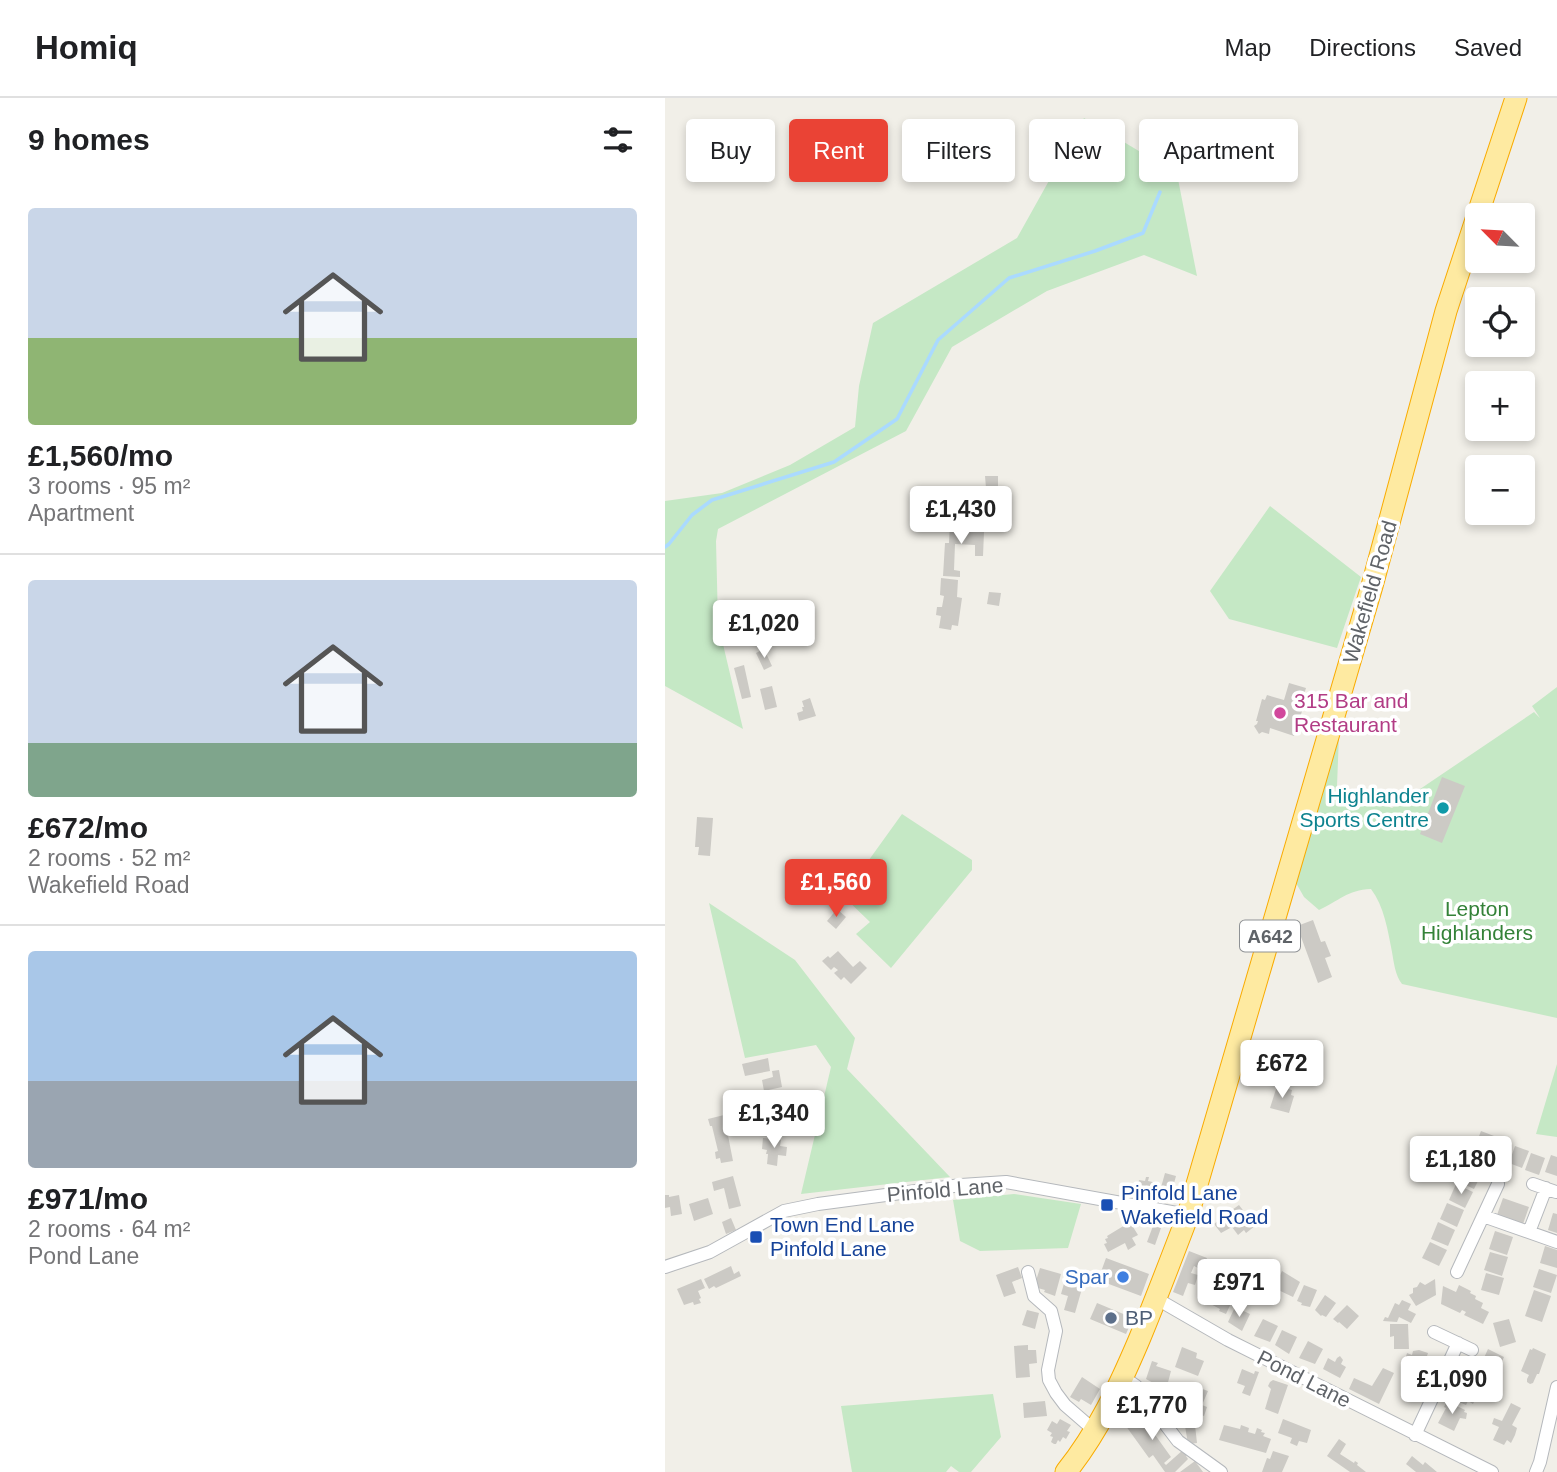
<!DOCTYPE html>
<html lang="en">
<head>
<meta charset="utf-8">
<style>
  body { margin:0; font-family:Arial,sans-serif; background:#f2f2f2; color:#202124; height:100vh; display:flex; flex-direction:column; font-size:26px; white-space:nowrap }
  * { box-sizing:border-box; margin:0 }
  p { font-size:23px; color:#757577 }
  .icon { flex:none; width:38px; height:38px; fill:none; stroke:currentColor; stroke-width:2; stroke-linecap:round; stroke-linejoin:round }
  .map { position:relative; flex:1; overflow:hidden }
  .side { display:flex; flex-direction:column; background:#fff; width:665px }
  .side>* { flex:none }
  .top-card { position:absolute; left:21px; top:21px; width:665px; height:63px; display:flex; gap:14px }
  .needle { width:46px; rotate:294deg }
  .controls { position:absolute; left:800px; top:105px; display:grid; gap:14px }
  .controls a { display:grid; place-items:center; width:70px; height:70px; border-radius:7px; background:#fff; box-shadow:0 4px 10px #0003; font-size:35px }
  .price { position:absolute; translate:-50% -60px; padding:0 16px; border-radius:7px; background:#fff; color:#222; font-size:23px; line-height:46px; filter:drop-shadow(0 2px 4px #0008) }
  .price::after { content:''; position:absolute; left:50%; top:42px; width:21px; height:16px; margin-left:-10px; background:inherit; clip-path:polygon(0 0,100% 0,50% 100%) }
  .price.selected { background:#ea4335; color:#fff }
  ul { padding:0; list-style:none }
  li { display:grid; align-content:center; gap:14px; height:371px; padding:0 28px }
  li+li { border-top:2px solid #e0e0e0 }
  li span { display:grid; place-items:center; height:217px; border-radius:7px; color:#555 }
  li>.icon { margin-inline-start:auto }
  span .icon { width:126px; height:126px; fill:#fffc; stroke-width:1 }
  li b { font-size:30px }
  h2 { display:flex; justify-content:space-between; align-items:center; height:84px; padding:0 28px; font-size:30px }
  .chip { padding:0 24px; border-radius:7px; background:#fff; box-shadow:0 4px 10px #0003; font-size:24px; line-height:63px }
  .chip.selected { background:#ea4335; color:#fff }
  header { display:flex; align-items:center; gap:42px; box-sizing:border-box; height:98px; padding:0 35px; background:#fff; border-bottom:2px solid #e0e0e0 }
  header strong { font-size:33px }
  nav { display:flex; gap:38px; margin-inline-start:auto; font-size:24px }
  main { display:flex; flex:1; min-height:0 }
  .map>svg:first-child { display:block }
</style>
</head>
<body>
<header>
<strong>Homiq</strong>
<nav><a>Map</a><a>Directions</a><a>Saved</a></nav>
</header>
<main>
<section class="side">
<h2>9 homes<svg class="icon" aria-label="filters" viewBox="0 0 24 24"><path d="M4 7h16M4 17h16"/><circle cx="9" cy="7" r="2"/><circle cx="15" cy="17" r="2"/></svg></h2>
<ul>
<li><span style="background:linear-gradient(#c9d6e8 60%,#8fb573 0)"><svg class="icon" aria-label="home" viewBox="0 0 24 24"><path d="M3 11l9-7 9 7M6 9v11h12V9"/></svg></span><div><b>£1,560/mo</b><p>3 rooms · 95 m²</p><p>Apartment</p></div></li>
<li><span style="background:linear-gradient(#c9d6e8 75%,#7fa58c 0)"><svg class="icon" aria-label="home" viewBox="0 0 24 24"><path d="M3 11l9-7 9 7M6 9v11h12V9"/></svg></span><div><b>£672/mo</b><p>2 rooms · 52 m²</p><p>Wakefield Road</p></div></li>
<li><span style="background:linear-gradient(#a9c7e8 60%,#9aa5b1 0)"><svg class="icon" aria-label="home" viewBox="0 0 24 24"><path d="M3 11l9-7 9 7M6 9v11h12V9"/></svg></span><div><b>£971/mo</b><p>2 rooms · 64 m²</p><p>Pond Lane</p></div></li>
</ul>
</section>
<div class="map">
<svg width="892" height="1374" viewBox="0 0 892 1374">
  <rect width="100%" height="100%" fill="#f1efe8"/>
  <path fill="#c5e8c5" d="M419,20L512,76L532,178L479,157L382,193L287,249L241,333L53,431L51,443L53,525L78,631L0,588V403L57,395L125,367L190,329L194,288L208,225L352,140Z
    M605,408L696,479L672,550L564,521L545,493Z
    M892,589V920L737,886C730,877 729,865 727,854C723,833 719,808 706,791C682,792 674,803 654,812L639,799L631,785L674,637L672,688L727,710L869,614L875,620L867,608Z
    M237,716L307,762V772L226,870L191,836L205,824L178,798Z
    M44,805L130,862L190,940L182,971L285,1079L136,1096L166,969L151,947L80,960Z
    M892,966V1039L871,1036Z
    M349,1096L416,1106L403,1150L315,1153L295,1143L288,1102Z
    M328,1296L336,1339L306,1374H294L286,1368L281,1374H187L176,1308Z"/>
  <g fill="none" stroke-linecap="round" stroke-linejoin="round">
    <path stroke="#aadaff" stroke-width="3.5" d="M0,449L4,446L27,417L47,402L169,364L232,321L273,242L344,180L430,153L478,135L495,94"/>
  </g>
  <path fill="#cccac5" d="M320,378H333V390H321Z
    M285,424L304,425V434H319L318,458H310V447L290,446L289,472L295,473V479L278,478L280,445H284Z
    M276,480L293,482L292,499L297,500L293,528L287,527L286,532L274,530L276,518L271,517L272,509H277L279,498L275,497Z
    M324,494L336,495L334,508L322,506Z
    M99,551L107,568L99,572L91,555Z
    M79,567L86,599L77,601L69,570Z
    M624,585L641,590L636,606L639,607L629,638L605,630L604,636L597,634L594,636L589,628L592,626L593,623H591L597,601L600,602L602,597L619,602Z
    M107,588L112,609L100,612L95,591Z
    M145,600L151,618L134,623L132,615L138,613L137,609H139L137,603Z
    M777,679L800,688L777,745L755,736Z
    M32,719L48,720L45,758L33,757L34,749H30Z
    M172,811L181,819L171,831L162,823Z
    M648,822L656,844L660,843L666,858L660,860L667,879L653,885L632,828Z
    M173,853L188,869L195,863L202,870L186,886L179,879L176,882L169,875L173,872L169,869L166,872L157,863L163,858L165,860Z
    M103,960L105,973L80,978L77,966Z
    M114,972L117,989L99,993L97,982L108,979L107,973Z
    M612,988L627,992L626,997L629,998L624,1015L605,1010Z
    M106,1007L109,1017L98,1021L102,1032L93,1034L87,1013Z
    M126,1010L130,1021L119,1025L115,1014Z
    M59,1017L68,1063L56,1065L55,1060L51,1061L50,1054L53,1053L47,1028H45L43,1021Z
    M816,1033L829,1038L823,1055L809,1051Z
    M98,1040L116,1042L115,1048L122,1049L121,1058L113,1057L112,1068L102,1066L103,1056H101L102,1052L97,1051Z
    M833,1042L847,1047L841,1064L827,1059Z
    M850,1048L864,1053L857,1070L844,1065Z
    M866,1055L880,1060L874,1077L860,1072Z
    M886,1057L892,1059V1078L880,1074Z
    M800,1067L817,1075L809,1091L792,1083Z
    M500,1075L511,1078L506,1096L495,1093Z
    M68,1078L76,1108L64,1111L59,1090L49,1093L47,1084Z
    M481,1079H484L483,1083L492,1085L490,1094L486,1093L485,1095H480L481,1092L472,1091L474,1082L480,1083Z
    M791,1086L808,1094L800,1110L784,1102Z
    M0,1097H4V1099L14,1097L17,1116L6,1118L5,1109L0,1110Z
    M43,1100L48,1116L29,1123L24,1106Z
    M838,1100L864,1109L858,1126L832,1117Z
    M782,1105L799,1112L792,1129L775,1121Z
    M574,1107L590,1128L581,1135L579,1132L573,1137L567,1129L556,1135L549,1126L559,1118L561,1121L566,1117L564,1114Z
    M888,1115L892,1116V1135L883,1132Z
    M66,1120L71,1132L61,1136L57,1124Z
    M465,1124L473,1137L467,1140L471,1147L463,1152L460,1145L443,1154L439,1146L442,1145L440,1141L443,1140L442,1138Z
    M773,1124L790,1132L783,1148L766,1141Z
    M488,1128L496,1130L490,1147L482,1144Z
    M830,1133L848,1139L842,1157L824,1151Z
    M765,1144L782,1152L774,1168L757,1160Z
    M880,1148L892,1152V1170L875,1165Z
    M524,1153L542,1160L537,1172L529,1168L526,1175L533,1177L530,1187L523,1185L518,1198L508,1194Z
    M825,1154L843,1159L837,1178L819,1172Z
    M441,1160L484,1176L476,1198L433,1182Z
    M592,1163L612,1170L605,1187L586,1179Z
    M66,1168L69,1176L74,1173L76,1178L51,1190L49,1188L44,1191L39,1181Z
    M353,1169L357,1180L347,1184L351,1195L339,1199L331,1177Z
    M375,1170L396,1176L390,1198L379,1194L380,1192L369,1189Z
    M874,1171L892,1177L886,1195L868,1189Z
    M617,1173L635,1184L628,1199L609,1190Z
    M821,1175L839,1180L834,1197L816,1192Z
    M36,1181L40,1190L33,1193L36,1200L34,1201L36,1205L29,1207L28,1204L19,1207L12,1191Z
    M770,1181L771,1197L751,1208L744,1197L748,1195V1190L752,1189L755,1184L760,1187Z
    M400,1182L418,1187L410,1215L399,1212L403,1198L396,1196Z
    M639,1187L652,1192L645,1209L636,1207L637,1205L632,1203Z
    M794,1187L806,1193L805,1195L811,1198L810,1201L818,1205L816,1210L824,1214L818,1226L799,1217L801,1214L797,1212L795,1215L776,1206L778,1188L791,1194Z
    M544,1191L554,1196L556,1191L562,1194L560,1199L567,1203L561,1216L554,1213L555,1211L538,1202Z
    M869,1192L886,1198L877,1224L860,1218Z
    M660,1197L671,1205L661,1219L657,1217L656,1218L650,1212Z
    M737,1202L746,1206L743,1212L751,1216L746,1225L734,1219L732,1224L718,1223L720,1219L723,1220L730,1205L734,1207Z
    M432,1205L468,1220L461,1236L425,1221Z
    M682,1207L694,1218L682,1231L674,1224L673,1225L668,1221Z
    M570,1209L585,1216L577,1233L563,1224Z
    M362,1212L374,1215L370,1231L357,1227Z
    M598,1221L613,1228L605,1244L589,1238Z
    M844,1221L851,1244L835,1249L828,1225Z
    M725,1226H743L744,1251H729V1238L725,1239Z
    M617,1232L632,1239L624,1256L610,1247Z
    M643,1243L658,1251L650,1266L634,1260Z
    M363,1247V1252H371L372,1265L364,1266L365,1279L351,1280L349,1248Z
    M517,1249L532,1255L531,1260L539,1263L533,1278L510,1269Z
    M868,1250L881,1256L874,1276H872L868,1285L865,1286L862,1284V1281L864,1277L856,1273L865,1251L867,1252Z
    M823,1251L839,1259L829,1281L813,1273Z
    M754,1252L763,1255L754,1282L740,1278L742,1274L737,1272L742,1255L747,1257L748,1253Z
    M675,1258L678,1262L676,1266L681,1269L675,1280L658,1271L663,1260L670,1264L672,1260Z
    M487,1263L493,1265L491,1268L506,1273L502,1288L490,1284V1286L481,1281Z
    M718,1270L729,1275L714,1306L684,1291L689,1280L707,1288Z
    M577,1271L589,1276L590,1273L594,1274L585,1298L577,1295L580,1288L572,1285Z
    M801,1273L812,1278L810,1282L820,1287L819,1290L816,1289L808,1306L803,1303L801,1307L785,1300L786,1297H785L797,1275L799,1276Z
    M417,1279L435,1291L426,1307L416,1301L414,1304L405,1299Z
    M608,1282L623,1287L613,1316L600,1311L606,1291L603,1288L605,1284Z
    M529,1288L543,1293L537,1307L542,1309L539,1318L520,1311L525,1294L527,1295Z
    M380,1303L382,1318L359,1320L358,1305Z
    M782,1303L800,1312L799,1314L802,1315L801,1321L795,1320L789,1333L773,1325L781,1310L779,1309Z
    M846,1305L856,1310L847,1327L852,1330L850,1337L846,1345L842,1342L839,1347L828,1342L834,1329L827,1326L829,1320L837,1323Z
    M470,1309L506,1359L499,1365L501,1367L518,1352L522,1356L521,1358L523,1361L510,1374H500L488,1357L484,1360L458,1324L463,1320L460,1316Z
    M395,1321L406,1327L402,1333L405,1334L401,1341L398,1339L395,1344L393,1342L391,1346H389L386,1344L388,1339L385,1338L387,1335L382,1332L387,1323L392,1326Z
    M618,1321L646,1332L642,1345L634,1343L632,1348L625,1345L627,1340L613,1335Z
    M530,1327L532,1345L523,1346L520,1328Z
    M559,1327L575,1331L576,1327L584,1330L583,1334L590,1336L592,1330L597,1332L596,1334L600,1335L598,1338L606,1341L601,1355L554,1342Z
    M674,1341L681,1346L675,1356L689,1365L690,1363L693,1365L692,1367L701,1374H685L662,1358Z
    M608,1353L624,1358L617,1374H597L602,1360L605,1361Z
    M747,1358L758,1367L760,1364L772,1374H751L741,1366Z
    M530,1363L538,1374H515Z"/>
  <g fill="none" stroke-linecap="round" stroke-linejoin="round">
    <defs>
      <path id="minor" d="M868,1086L891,1094
        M818,1118L892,1144
        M864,1134L881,1090
        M0,1169L45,1154L119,1113L153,1106L296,1087L341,1084L523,1117
        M363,1174L369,1198L386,1213L391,1233L383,1272L384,1282L391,1295L400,1307L430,1333
        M792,1174L833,1086
        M492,1201L563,1242L827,1374
        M769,1234L807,1252
        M458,1279L471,1288L513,1343L556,1374
        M750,1337L793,1245
        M871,1374L875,1364L892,1289"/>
      <path id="trunk" d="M401,1374C433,1334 454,1289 474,1242C491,1201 507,1159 523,1117L707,488L781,213L851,0"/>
    </defs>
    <use href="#minor" stroke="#b5b8bc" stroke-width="14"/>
    <use href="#trunk" stroke="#f9ab00" stroke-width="23"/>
    <use href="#minor" stroke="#fff" stroke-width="12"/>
    <use href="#trunk" stroke="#feeaa1" stroke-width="21"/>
  </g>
  <circle fill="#d1479c" stroke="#fff" stroke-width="2.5" cx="615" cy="615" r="7"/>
  <circle fill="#0f9aa8" stroke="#fff" stroke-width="2.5" cx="778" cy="710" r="7"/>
  <g fill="#1a4fb4" stroke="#fff" stroke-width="2.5">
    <rect x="435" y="1100" width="14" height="14" rx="3.5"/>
    <rect x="84" y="1132" width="14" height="14" rx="3.5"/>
  </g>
  <circle fill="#3f7fe0" stroke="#fff" stroke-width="2.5" cx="458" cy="1179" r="7"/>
  <circle fill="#5c6f8a" stroke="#fff" stroke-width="2.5" cx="446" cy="1220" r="7"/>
  <g text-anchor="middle" stroke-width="7" stroke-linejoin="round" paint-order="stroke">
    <rect fill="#fff" stroke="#8f9295" stroke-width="2" x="575" y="822.5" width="60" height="31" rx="5"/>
    <g font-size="19" font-weight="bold" fill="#5f6368">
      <text x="605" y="845">A642</text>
    </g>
    <g font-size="21" fill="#5f6368" stroke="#fff">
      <text transform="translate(705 494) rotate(-74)" y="7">Wakefield Road</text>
      <text transform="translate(280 1092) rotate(-5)" y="7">Pinfold Lane</text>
      <text transform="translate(639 1281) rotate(27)" y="7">Pond Lane</text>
    </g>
    <g font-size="21" fill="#b23c85" stroke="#fff" text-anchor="start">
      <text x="629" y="610">315 Bar and<tspan x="629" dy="24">Restaurant</tspan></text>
    </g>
    <g font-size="21" fill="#0d838f" stroke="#fff" text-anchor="end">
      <text x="764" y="705">Highlander<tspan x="764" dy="24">Sports Centre</tspan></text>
    </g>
    <g font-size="21" fill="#348238" stroke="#fff">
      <text x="812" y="818">Lepton<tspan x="812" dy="24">Highlanders</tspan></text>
    </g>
    <g font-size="21" fill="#164399" stroke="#fff" text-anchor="start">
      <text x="456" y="1102">Pinfold Lane<tspan x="456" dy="24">Wakefield Road</tspan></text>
      <text x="105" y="1134">Town End Lane<tspan x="105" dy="24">Pinfold Lane</tspan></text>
    </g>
    <g font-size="21" fill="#366cbe" stroke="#fff" text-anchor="end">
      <text x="444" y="1186">Spar</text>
    </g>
    <g font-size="21" fill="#4e5e75" stroke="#fff" text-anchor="start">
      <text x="460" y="1227">BP</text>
    </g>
  </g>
</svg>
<div class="controls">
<a><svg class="needle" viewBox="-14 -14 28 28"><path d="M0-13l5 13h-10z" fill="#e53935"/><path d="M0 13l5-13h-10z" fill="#757577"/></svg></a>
<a><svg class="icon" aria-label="locate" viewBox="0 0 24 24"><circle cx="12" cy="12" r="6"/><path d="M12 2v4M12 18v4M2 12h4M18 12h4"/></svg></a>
<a>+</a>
<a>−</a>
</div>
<b class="price" style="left:296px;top:448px">£1,430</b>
<b class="price" style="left:99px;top:562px">£1,020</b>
<b class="price selected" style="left:171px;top:821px">£1,560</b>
<b class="price" style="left:617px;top:1002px">£672</b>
<b class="price" style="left:109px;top:1052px">£1,340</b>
<b class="price" style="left:796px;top:1098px">£1,180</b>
<b class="price" style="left:574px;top:1221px">£971</b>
<b class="price" style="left:787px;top:1318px">£1,090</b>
<b class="price" style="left:487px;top:1344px">£1,770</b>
<div class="top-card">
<a class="chip">Buy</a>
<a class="chip selected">Rent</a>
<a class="chip">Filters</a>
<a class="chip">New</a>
<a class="chip">Apartment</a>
</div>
</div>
</main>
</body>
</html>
